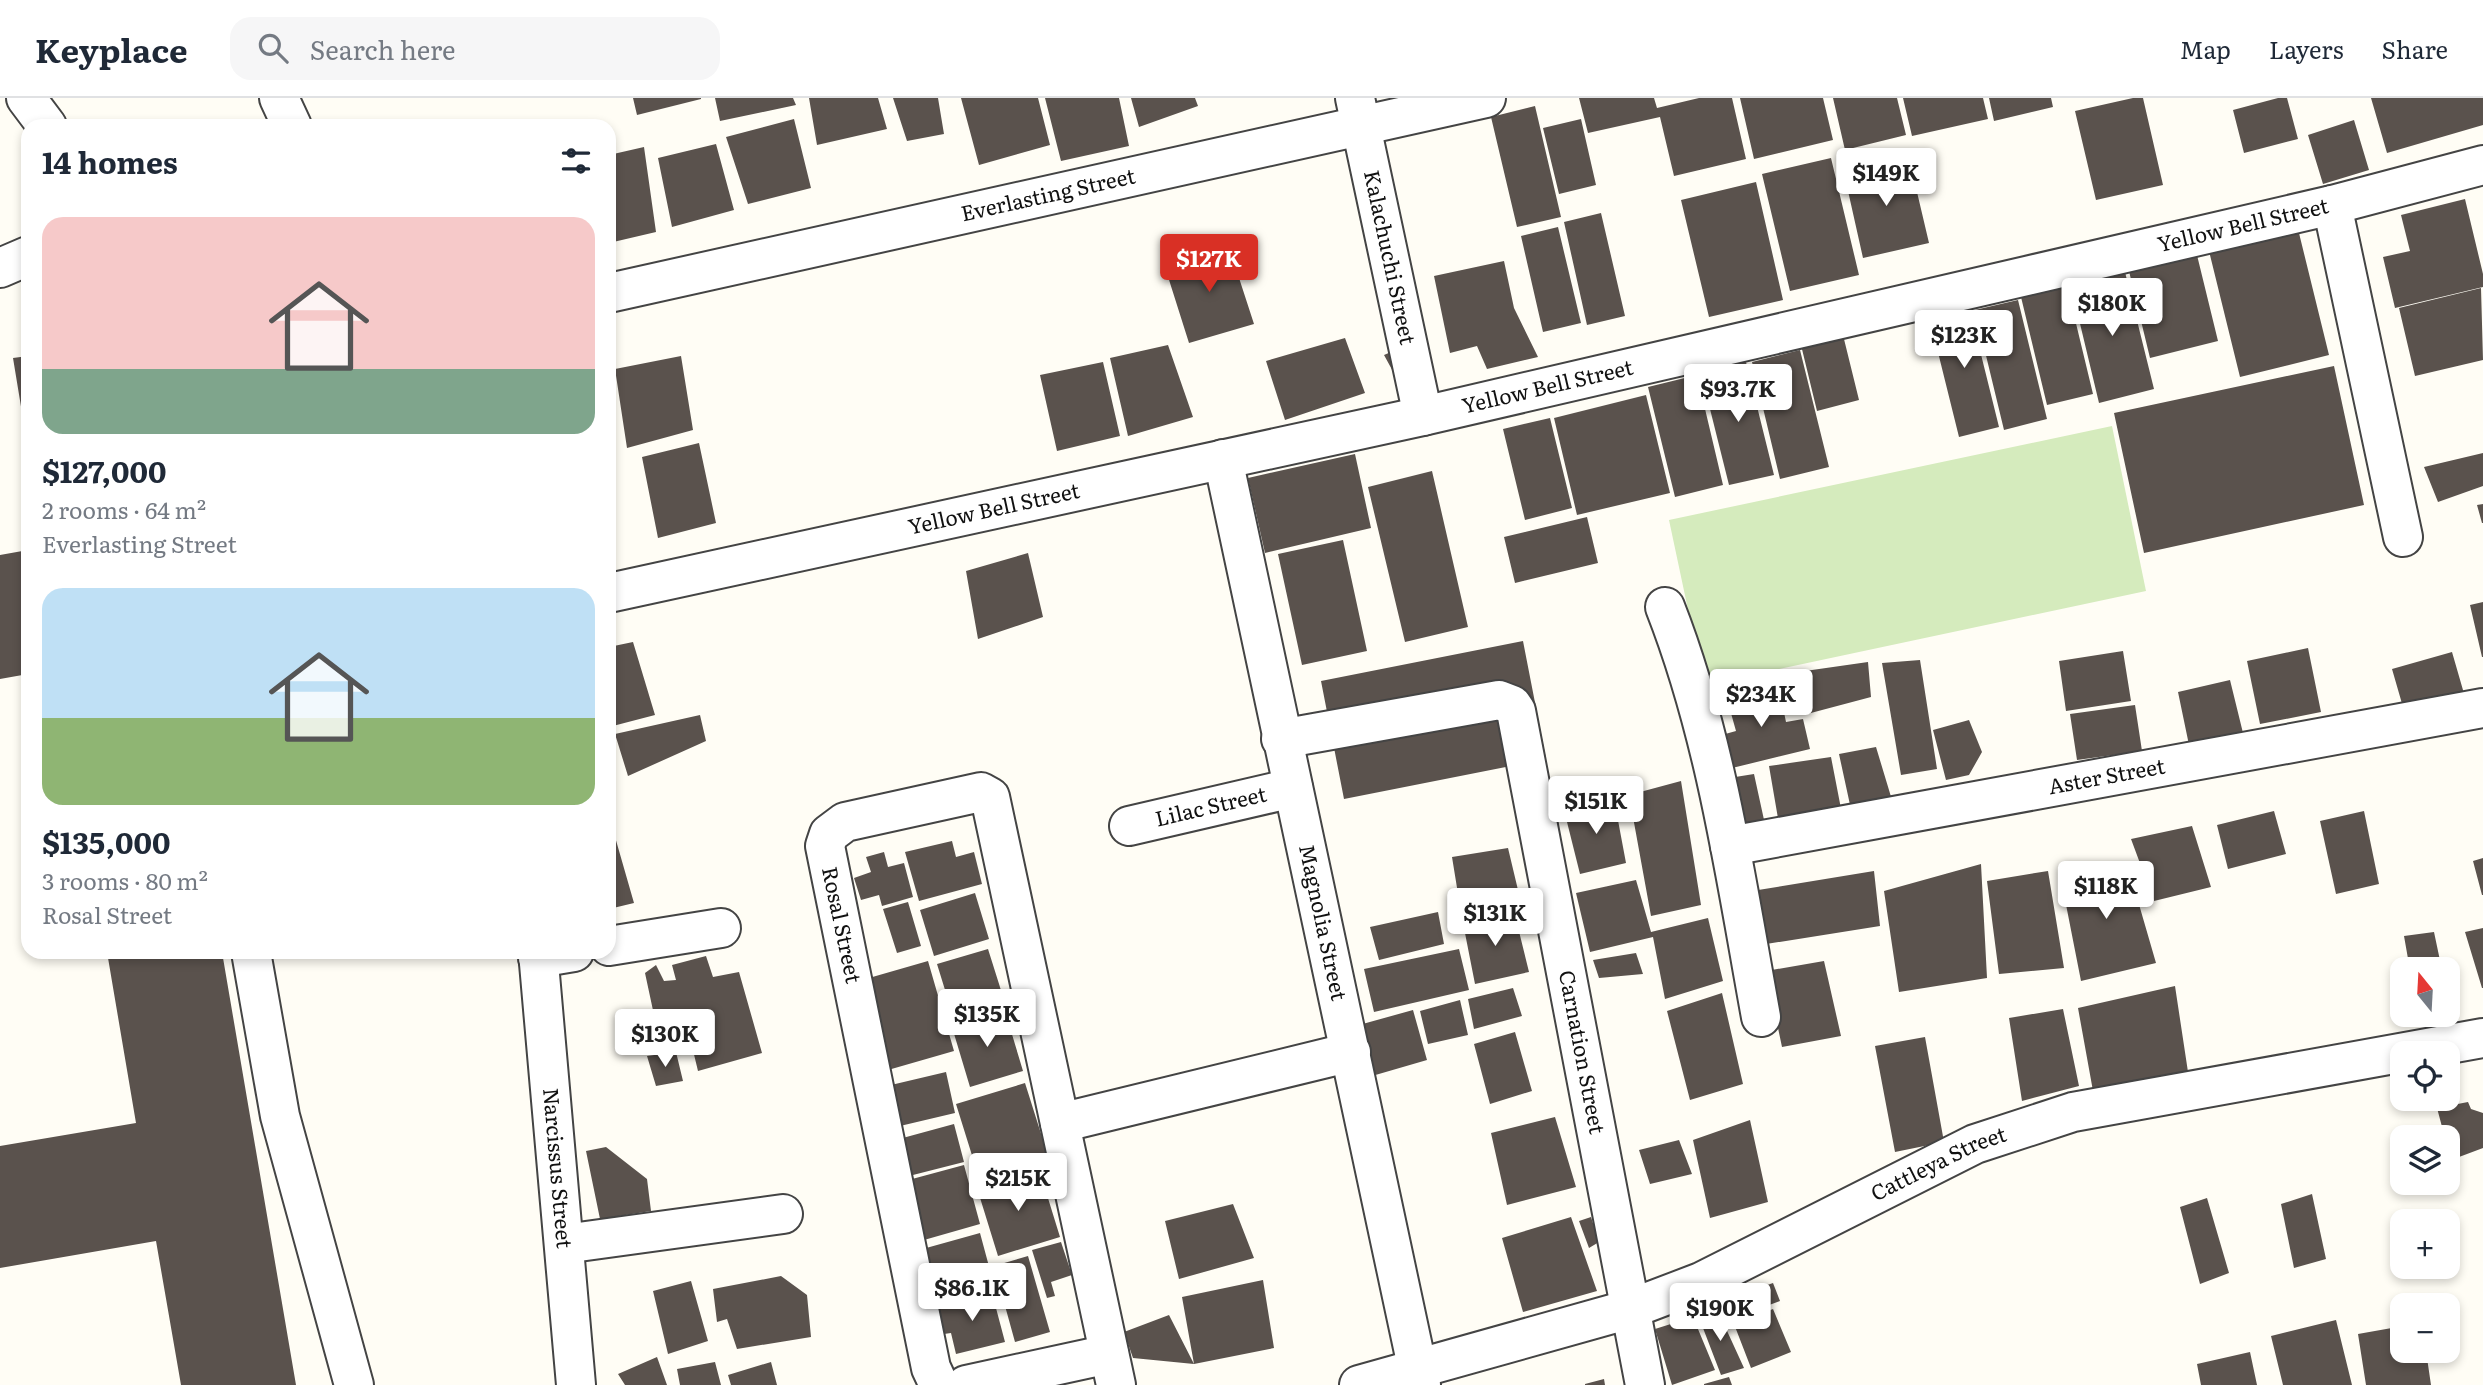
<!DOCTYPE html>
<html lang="en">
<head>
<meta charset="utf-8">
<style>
  body { margin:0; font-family:Literata,serif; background:#f6f6f7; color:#1f2937; height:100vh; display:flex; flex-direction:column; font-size:26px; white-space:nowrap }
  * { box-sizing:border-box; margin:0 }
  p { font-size:23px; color:#747a83 }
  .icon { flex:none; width:38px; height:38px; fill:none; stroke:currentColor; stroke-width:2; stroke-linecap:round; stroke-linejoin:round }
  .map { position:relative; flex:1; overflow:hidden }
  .details { position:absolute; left:21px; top:21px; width:595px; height:840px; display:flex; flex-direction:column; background:#fff; border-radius:21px; box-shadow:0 4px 10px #0003 }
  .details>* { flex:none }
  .needle { width:46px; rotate:342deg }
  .tools { position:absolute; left:2390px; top:859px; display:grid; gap:14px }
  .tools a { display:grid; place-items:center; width:70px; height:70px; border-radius:14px; background:#fff; box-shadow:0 4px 10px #0003; font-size:35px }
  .price { position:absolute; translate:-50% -60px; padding:0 16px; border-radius:7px; background:#fff; color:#222; font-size:23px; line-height:46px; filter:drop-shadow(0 2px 4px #0008) }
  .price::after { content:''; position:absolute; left:50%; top:42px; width:21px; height:16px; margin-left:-10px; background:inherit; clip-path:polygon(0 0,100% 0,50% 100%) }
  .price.on { background:#d93025; color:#fff }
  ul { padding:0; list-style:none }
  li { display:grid; align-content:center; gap:14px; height:371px; padding:0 21px }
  li span { display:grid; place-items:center; height:217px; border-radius:21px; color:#555 }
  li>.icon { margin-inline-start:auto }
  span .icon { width:126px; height:126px; fill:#fffc; stroke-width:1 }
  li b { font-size:30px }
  h2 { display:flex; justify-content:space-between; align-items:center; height:84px; padding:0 21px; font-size:30px }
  header { display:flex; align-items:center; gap:42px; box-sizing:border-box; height:98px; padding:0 35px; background:#fff; border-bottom:2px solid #e0e1e3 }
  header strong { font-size:33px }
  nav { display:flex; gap:38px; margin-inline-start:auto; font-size:24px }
  .search { width:490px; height:63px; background:#f6f6f7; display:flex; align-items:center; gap:18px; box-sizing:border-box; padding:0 24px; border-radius:21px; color:#747a83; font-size:26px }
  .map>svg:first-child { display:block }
</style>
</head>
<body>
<header>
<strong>Keyplace</strong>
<div class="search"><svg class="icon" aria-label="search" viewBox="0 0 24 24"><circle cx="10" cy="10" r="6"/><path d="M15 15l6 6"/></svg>Search here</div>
<nav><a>Map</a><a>Layers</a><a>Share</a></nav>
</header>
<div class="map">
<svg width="2483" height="1287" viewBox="0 0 2483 1287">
  <rect width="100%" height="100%" fill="#fffdf5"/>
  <path fill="#d5ebbd" d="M2112,328L2146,493L1704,587L1669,422Z"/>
  <path fill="#5a524d" d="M633,0H701V1L637,17Z
    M715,0H793L796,7L720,23Z
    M809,0H878L887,31L817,47Z
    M893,0H938L944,36L907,43Z
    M961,0H1038L1050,47L979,67Z
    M1045,0H1119L1129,48L1061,63Z
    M1131,0H1195L1198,8L1139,29Z
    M1579,0H1654L1657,10L1699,0H1732L1746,61L1674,78L1660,19L1588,35Z
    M1740,0H1823L1833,42L1754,61Z
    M1833,0H1897L1906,37L1845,52Z
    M1903,0H1983L1988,21L1912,38Z
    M1989,0H2051L2053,9L1994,23Z
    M2133,0H2143L2163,87L2096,102L2075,13Z
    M2278,0H2287L2298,41L2244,55L2233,12Z
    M2371,0H2483V27L2387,55Z
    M1535,8L1561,119L1517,129L1491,19Z
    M240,21L242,28H216V27Z
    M794,21L811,90L748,106L726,39Z
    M1581,21L1596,87L1559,96L1543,30Z
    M2354,22L2369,72L2323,86L2308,37Z
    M716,46L734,112L672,129L658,60Z
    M644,49L656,134L609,145V57Z
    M1831,60L1859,177L1790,193L1762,76Z
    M1909,60L1929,145L1863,160L1844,75Z
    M1756,84L1783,202L1709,219L1681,102Z
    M2465,101L2483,176V189L2395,210L2383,159L2410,153L2401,117Z
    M1601,115L1625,218L1587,227L1564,124Z
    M1558,129L1581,225L1543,234L1521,138Z
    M2298,131L2329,257L2240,279L2209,153Z
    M1228,146L1254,226L1189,245L1164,166Z
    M2196,153L2218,243L2150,260L2128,169Z
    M1504,163L1514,210L1538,259L1487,271L1477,248L1450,255L1434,178Z
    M2125,174L2154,291L2099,305L2071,188Z
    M2067,188L2093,296L2047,307L2021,199Z
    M2481,190L2483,262L2415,278L2399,210Z
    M2018,202L2047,321L2004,332L1975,212Z
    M1968,204L1999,329L1959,339L1928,214Z
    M1843,237L1859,302L1817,313L1801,247Z
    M1345,240L1365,295L1285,322L1266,263Z
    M1168,247L1193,319L1128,338L1110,260Z
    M1398,251L1396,279L1384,257Z
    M1800,252L1829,369L1780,381L1752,264Z
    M28,258V344L27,345L13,260Z
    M681,258L693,332L627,350L615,271Z
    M1103,264L1120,338L1057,353L1040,277Z
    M1746,264L1774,377L1729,387L1701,275Z
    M2334,268L2364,407L2144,455L2114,315Z
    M1697,277L1723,387L1675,399L1648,289Z
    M1646,297L1670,395L1577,417L1554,320Z
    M1550,320L1572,410L1525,422L1503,331Z
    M699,345L716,425L658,440L642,359Z
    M2483,355V388L2438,404L2424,369Z
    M1355,356L1371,430L1265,455L1248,380Z
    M1432,373L1468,529L1405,544L1368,389Z
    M2483,406V425H2482L2477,407Z
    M1587,419L1598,465L1515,485L1504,439Z
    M1343,442L1367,553L1302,567L1278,456Z
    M28,452V576L0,581V457Z
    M1028,455L1043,519L978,541L966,473Z
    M2483,504V559H2482L2470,507Z
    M1523,543L1546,661L1344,701L1321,583Z
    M633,544L655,617L609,629V549Z
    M2308,550L2321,614L2260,626L2247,563Z
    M2123,553L2131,603L2066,613L2059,563Z
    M2452,554L2465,599L2405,616L2392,571Z
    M1920,562L1937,671L1901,677L1882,565Z
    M1868,564L1871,599L1807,616L1805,573Z
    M2230,582L2243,635L2189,647L2178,594Z
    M1778,585L1786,624L1803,621L1810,651L1728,671L1718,638L1736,633L1727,601Z
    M2135,607L2142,653L2077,662L2070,616Z
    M700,617L706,643L628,678L615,636Z
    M1969,622L1982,654L1969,677L1946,682L1933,632Z
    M1876,649L1892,702L1852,716L1839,656Z
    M1831,659L1843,721L1780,732L1769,668Z
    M1754,676L1766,731L1739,736L1729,680Z
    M1681,683L1701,807L1651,818L1629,697Z
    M1614,701L1626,765L1580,776L1564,712Z
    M2274,713L2286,756L2228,771L2217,727Z
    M2364,713L2379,786L2336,796L2320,723Z
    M609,718L634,805L609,811Z
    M2192,728L2211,789L2154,803L2131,741Z
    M952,743L956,759L974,754L982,786L919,803L905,754Z
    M1508,750L1518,792L1459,802L1452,759Z
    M884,754L888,769L904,765L913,799L882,808L879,797L861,802L854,780L871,774L866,759Z
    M2483,760V797H2482L2473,763Z
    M2127,765L2156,865L2081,883L2060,776Z
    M1981,766L1987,880L1899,894L1884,793Z
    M1874,773L1880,828L1760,847L1752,793Z
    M2048,773L2064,870L1999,876L1987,783Z
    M1636,782L1651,834L1708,820L1723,883L1665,901L1653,839L1590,854L1576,795Z
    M975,795L989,841L934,858L920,812Z
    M908,804L921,848L897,855L883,811Z
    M1514,813L1529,874L1475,886L1463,825Z
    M1438,814L1444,846L1379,862L1370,829Z
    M2483,830V890H2482L2465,834Z
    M2434,834L2442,872H2410L2404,838Z
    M988,851L1005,905L954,921L937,866Z
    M1459,851L1469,892L1374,914L1364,871Z
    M107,854H222L296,1287H181L156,1143L0,1170V1048L136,1025Z
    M1636,855L1643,876L1599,880L1593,862Z
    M706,858L713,879L739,874L762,955L698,973L684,915L654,917L645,875L656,867L664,883L676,882L672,867Z
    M928,863L954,953L888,972L862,882Z
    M1824,863L1841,938L1782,949L1766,873Z
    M2175,888L2188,974L2093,993L2078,910Z
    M1513,890L1522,918L1474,931L1468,901Z
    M1722,895L1743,986L1690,1002L1667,913Z
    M1460,902L1468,937L1428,946L1420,913Z
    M2063,911L2079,988L2022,1003L2009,920Z
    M1413,912L1427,962L1372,978L1359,927Z
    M1005,913L1023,973L970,989L952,929Z
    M1515,934L1532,993L1490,1006L1474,946Z
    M1925,939L1944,1044L1895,1054L1875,948Z
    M676,954L683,983L656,988L647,958Z
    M946,974L955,1015L900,1028L891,987Z
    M1025,985L1049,1061L980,1083L956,1006Z
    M2468,1004L2471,1011L2483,1015V1050L2451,1062L2448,1040H2445L2437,1010Z
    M1555,1019L1576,1089L1507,1107L1491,1035Z
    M1750,1022L1768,1104L1710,1120L1693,1042Z
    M954,1026L964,1064L909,1078L899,1041Z
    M1679,1042L1692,1076L1650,1086L1639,1052Z
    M606,1049L647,1081L651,1113L600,1121L586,1053Z
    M964,1067L980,1126L917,1144L901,1084Z
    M1039,1071L1060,1139L998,1158L977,1090Z
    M2312,1096L2326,1161L2294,1170L2281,1106Z
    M2207,1100L2229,1175L2200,1186L2180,1109Z
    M1233,1106L1254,1160L1179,1181L1165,1123Z
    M1571,1119L1597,1193L1523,1214L1502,1140Z
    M1591,1119L1599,1144L1589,1150L1579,1123Z
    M980,1135L994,1187L933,1204L919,1152Z
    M1061,1144L1072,1177L1051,1184L1055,1198L1047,1200L1032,1152Z
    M1028,1158L1050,1234L1015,1244L994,1168Z
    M781,1178L807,1197L811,1239L737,1251L727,1221L717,1224L713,1191Z
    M1263,1182L1274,1250L1194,1266L1133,1260L1124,1234L1169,1217L1194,1266L1182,1199Z
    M691,1183L708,1243L668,1256L653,1193Z
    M1773,1185L1780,1203L1729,1222L1722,1203Z
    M992,1195L1005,1244L956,1256L951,1235L944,1236L937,1209Z
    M1717,1211L1744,1270L1721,1277L1698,1217Z
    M1773,1211L1791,1254L1751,1270L1734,1226Z
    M1693,1219L1715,1272L1672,1287L1655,1231Z
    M2336,1222L2352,1287H2283L2271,1238Z
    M2403,1228V1253H2426L2431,1287H2366L2358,1236Z
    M2250,1254L2257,1287H2201L2197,1266Z
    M657,1259L667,1287H625L618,1276Z
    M715,1264L721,1287H680L677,1271Z
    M771,1264L777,1287H731L728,1277Z
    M1729,1279L1732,1287H1704V1286Z
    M1604,1281L1605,1287H1585V1286Z"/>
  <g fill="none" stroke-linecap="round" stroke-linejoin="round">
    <defs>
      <g id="minor">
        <path d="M26,0L47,28"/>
        <path d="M279,0L292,28"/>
        <path id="s1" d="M1355,0L1423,318"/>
        <path d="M2332,107L2403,439"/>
        <path d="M0,170L28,158"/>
        <path id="s2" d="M609,195L1486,0"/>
        <path id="s3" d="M1223,361L1421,1287"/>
        <path id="s4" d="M609,495L1423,318L2332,107L2483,67"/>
        <path d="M1665,509C1716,639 1736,782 1761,919"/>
        <path id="s5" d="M1281,641L1499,602L1512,607L1516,613L1645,1287"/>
        <path id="s6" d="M1129,728L1293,690"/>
        <path id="s7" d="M1730,748L2483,610"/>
        <path d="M609,848L721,830"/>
        <path d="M251,854L280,1018L354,1287"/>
        <path id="s8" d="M538,854L576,1287"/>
        <path d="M538,860L574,854"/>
        <path d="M1060,1025L1351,954"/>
        <path d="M564,1146L783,1116"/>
        <path d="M939,1287L931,1270L825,748L829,736L845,724L981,694L990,699L1116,1287"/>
        <path d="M966,1287L1109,1256"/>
        <path id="s9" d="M1359,1287L1630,1211L1701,1184L1975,1046L2073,1014L2483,940"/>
      </g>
    </defs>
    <use href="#minor" stroke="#444" stroke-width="42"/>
    <use href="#minor" stroke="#fff" stroke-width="38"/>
  </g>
  <g text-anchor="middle" stroke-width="7" stroke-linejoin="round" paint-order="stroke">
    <g font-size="21" fill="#111" stroke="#fff">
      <text dy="7" stroke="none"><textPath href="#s2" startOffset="450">Everlasting Street</textPath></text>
      <text dy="7" stroke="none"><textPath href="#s4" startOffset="1675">Yellow Bell Street</textPath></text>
      <text dy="7" stroke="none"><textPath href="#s1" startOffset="163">Kalachuchi Street</textPath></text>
      <text dy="7" stroke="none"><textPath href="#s4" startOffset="961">Yellow Bell Street</textPath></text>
      <text dy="7" stroke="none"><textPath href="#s4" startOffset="394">Yellow Bell Street</textPath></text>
      <text dy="7" stroke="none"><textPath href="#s7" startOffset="383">Aster Street</textPath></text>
      <text dy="7" stroke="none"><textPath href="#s6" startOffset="84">Lilac Street</textPath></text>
      <text dy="7" stroke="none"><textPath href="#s3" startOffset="474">Magnolia Street</textPath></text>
      <text transform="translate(841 827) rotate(78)" y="7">Rosal Street</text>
      <text dy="7" stroke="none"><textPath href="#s5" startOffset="590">Carnation Street</textPath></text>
      <text dy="7" stroke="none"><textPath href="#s9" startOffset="623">Cattleya Street</textPath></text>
      <text dy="7" stroke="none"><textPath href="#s8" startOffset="217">Narcissus Street</textPath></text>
    </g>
  </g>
</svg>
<div class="tools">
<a><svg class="needle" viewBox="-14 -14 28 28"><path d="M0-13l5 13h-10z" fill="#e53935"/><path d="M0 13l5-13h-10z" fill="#747a83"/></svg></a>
<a><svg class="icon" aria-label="locate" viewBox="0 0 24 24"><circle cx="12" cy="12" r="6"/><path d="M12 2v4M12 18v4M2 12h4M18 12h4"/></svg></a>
<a><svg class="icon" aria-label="layers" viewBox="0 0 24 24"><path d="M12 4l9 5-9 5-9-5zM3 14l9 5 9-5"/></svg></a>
<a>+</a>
<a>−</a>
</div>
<b class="price" style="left:1886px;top:110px">$149K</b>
<b class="price on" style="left:1209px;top:196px">$127K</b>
<b class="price" style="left:2112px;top:240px">$180K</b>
<b class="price" style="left:1964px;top:272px">$123K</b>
<b class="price" style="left:1738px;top:326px">$93.7K</b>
<b class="price" style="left:1761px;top:631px">$234K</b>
<b class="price" style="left:1596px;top:738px">$151K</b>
<b class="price" style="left:2106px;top:823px">$118K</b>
<b class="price" style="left:1495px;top:850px">$131K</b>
<b class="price" style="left:987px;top:951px">$135K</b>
<b class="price" style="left:665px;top:971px">$130K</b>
<b class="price" style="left:1018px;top:1115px">$215K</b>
<b class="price" style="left:972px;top:1225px">$86.1K</b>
<b class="price" style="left:1720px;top:1245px">$190K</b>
<section class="details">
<h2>14 homes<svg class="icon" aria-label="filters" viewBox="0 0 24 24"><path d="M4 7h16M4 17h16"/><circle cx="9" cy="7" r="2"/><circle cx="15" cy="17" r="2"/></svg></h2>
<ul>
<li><span style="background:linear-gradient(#f6c9c9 70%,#7fa58c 0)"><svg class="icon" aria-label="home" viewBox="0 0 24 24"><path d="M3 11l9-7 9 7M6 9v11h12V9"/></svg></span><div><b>$127,000</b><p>2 rooms · 64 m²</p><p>Everlasting Street</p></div></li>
<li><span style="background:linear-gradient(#bfe0f5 60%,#8fb573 0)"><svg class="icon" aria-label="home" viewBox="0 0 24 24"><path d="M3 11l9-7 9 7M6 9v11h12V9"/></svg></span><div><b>$135,000</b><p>3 rooms · 80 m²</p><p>Rosal Street</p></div></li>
</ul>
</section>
</div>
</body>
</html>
